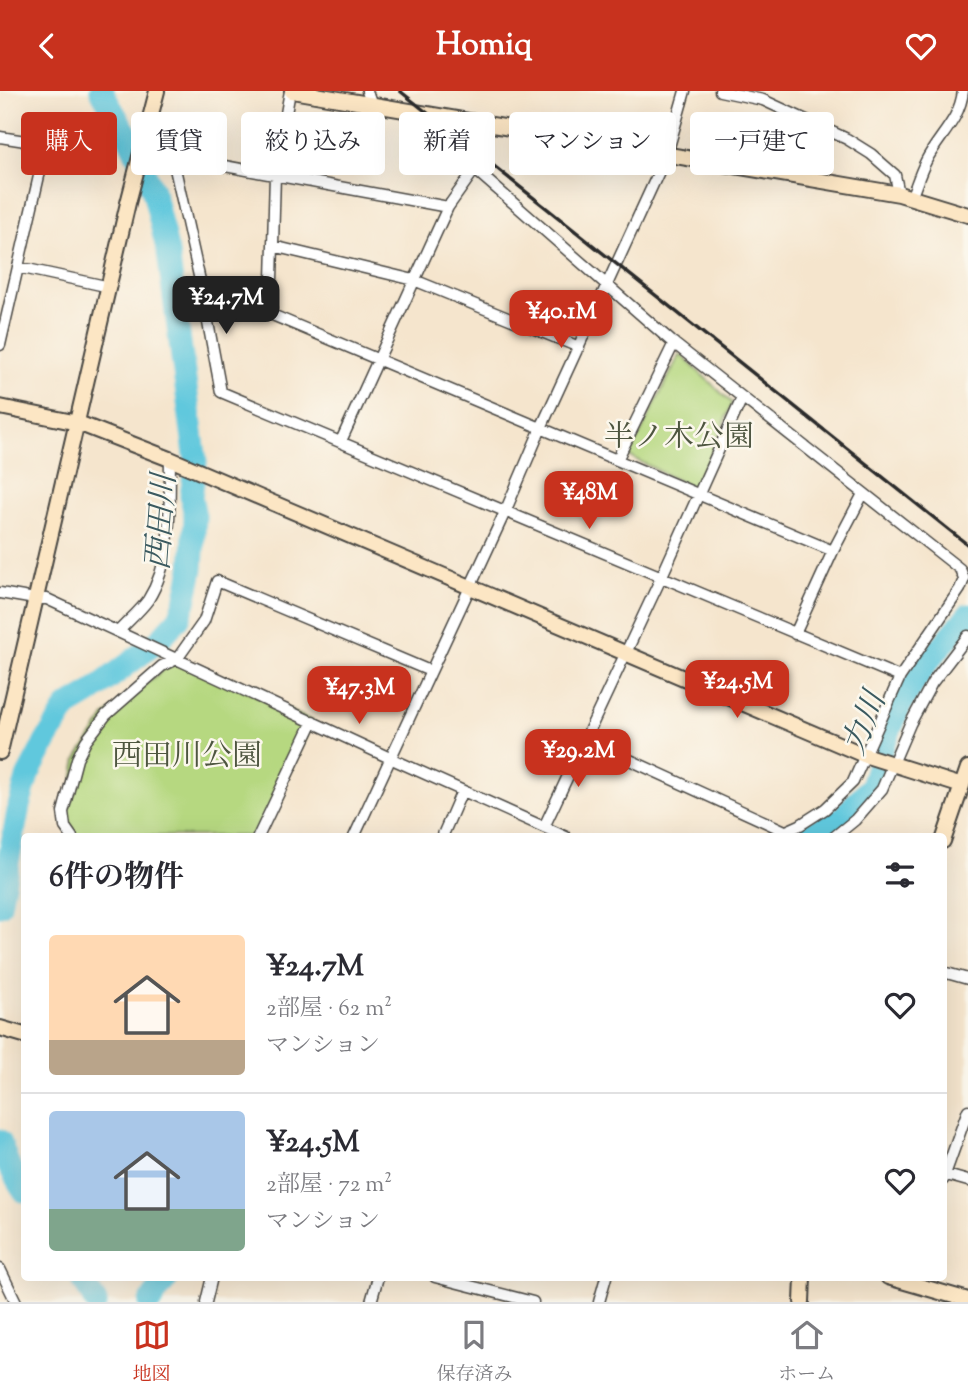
<!DOCTYPE html>
<html lang="ja">
<head>
<meta charset="utf-8">
<style>
  body { margin:0; font-family:"Sorts Mill Goudy","Noto Serif JP",serif; background:#f7f7f7; color:#2b2b33; height:100vh; display:flex; flex-direction:column; font-size:26px; white-space:nowrap }
  * { box-sizing:border-box; margin:0 }
  p { font-size:23px; color:#7c7c81 }
  .icon { flex:none; width:38px; height:38px; fill:none; stroke:currentColor; stroke-width:2; stroke-linecap:round; stroke-linejoin:round }
  .map { position:relative; flex:1; overflow:hidden }
  .panel { position:absolute; left:21px; top:742px; width:926px; height:448px; display:flex; flex-direction:column; background:#fff; border-radius:7px; box-shadow:0 7px 28px #0002 }
  .panel>* { flex:none }
  .top-card { position:absolute; left:21px; top:21px; width:928px; height:63px; display:flex; gap:14px }
  .price { position:absolute; translate:-50% -60px; padding:0 16px; border-radius:14px; background:#c8321e; color:#fff; font-size:23px; line-height:46px; filter:drop-shadow(0 2px 4px #0008) }
  .price::after { content:''; position:absolute; left:50%; top:42px; width:21px; height:16px; margin-left:-10px; background:inherit; clip-path:polygon(0 0,100% 0,50% 100%) }
  .price.current { background:#222; color:#fff }
  ul { padding:0; list-style:none }
  li { display:flex; align-items:center; gap:21px; height:175px; padding:0 28px }
  li+li { border-top:2px solid #e1e1e2 }
  li span { display:grid; place-items:center; flex:none; width:196px; height:140px; border-radius:7px; color:#555 }
  li>.icon { margin-inline-start:auto }
  span .icon { width:84px; height:84px; fill:#fffc; stroke-width:1 }
  li b { font-size:30px }
  h2 { display:flex; justify-content:space-between; align-items:center; height:84px; padding:0 28px; font-size:30px }
  .chip { padding:0 24px; border-radius:7px; background:#fff; box-shadow:0 7px 28px #0002; font-size:24px; line-height:63px }
  .chip.current { background:#c8321e; color:#fff }
  header { display:flex; justify-content:space-between; align-items:center; height:91px; padding:0 28px; background:#c8321e; color:#fff; font-size:32px; font-weight:700 }
  .tab-bar { display:flex; justify-content:space-around; align-items:center; height:98px; border-top:2px solid #e1e1e2; background:#fff; font-size:19px; color:#7c7c81 }
  .tab-bar a { display:grid; justify-items:center; gap:4px }
  .tab-bar .current { color:#c8321e }
  .map>svg:first-child { display:block }
</style>
</head>
<body>
<header><svg class="icon" aria-label="back" viewBox="0 0 24 24"><path d="M15 5l-7 7 7 7"/></svg>Homiq<svg class="icon" aria-label="heart" viewBox="0 0 24 24"><path d="M12 20l-8-8c-3-5 5-10 8-4 3-6 11-1 8 4z"/></svg></header>
<div class="map">
<svg width="968" height="1211" viewBox="0 0 968 1211">
  <rect width="100%" height="100%" fill="#fbf7ec"/>
  <filter id="ink" filterUnits="userSpaceOnUse"><feTurbulence type="fractalNoise" baseFrequency=".0143" numOctaves="2"/><feDisplacementMap in="SourceGraphic" scale="14" xChannelSelector="R" yChannelSelector="G"/><feConvolveMatrix kernelMatrix="1 2 1 2 8 2 1 2 1" color-interpolation-filters="sRGB"/></filter>
  <filter id="wash" filterUnits="userSpaceOnUse"><feTurbulence type="fractalNoise" baseFrequency=".00686" numOctaves="4" result="noise"/><feDisplacementMap in="SourceGraphic" scale="28" xChannelSelector="R" yChannelSelector="G"/><feGaussianBlur stdDeviation="1.57" result="paint"/><feColorMatrix in="noise" values="0 0 0 0 0 0 0 0 0 0 0 0 0 0 0 0 0 1.4 0 .05"/><feComposite in="paint" operator="in"/></filter>
  <g filter="url(#wash)">
    <rect width="100%" height="100%" fill="#f5e5cd"/>
    <path fill="#b6d880" stroke="#708256" stroke-width="2" d="M680,263L732,312L697,399L629,365Z
      M177,568L313,630L258,745H72L65,736L77,668L106,624Z"/>
    <g fill="none" stroke-linecap="round" stroke-linejoin="round">
      <path stroke="#60c8dd" stroke-width="23" d="M801,746L840,728L871,695L884,653L902,612L927,572L968,524
        M0,814L19,715L28,684L46,650L67,616L89,603L157,551L179,527L185,511L192,478L195,425L191,405L196,371L168,162L153,99L127,43L101,0
        M0,1050L9,1075L24,1100
        M81,1186L96,1211
        M150,1211L168,1186"/>
    </g>
  </g>
  <g filter="url(#ink)">
    <g fill="none" stroke-linecap="round" stroke-linejoin="round">
      <defs>
        <path id="street" d="M367,0L372,14
          M720,0L763,9L847,48L871,63L895,84L899,103
          M421,22L432,41L671,250L960,478L964,488L960,498L900,586L853,691L825,718L800,734L773,746
          M0,46L38,52L45,59L0,254
          M911,107C916,95 920,82 926,70C938,46 960,29 963,0
          M448,116L181,67L174,73L201,194L221,301L900,586
          M273,155L414,189L579,256
          M18,176L110,196
          M201,194L833,460L863,403
          M271,223L275,84L290,0
          M341,350L448,116L475,78
          M617,369L674,252
          M0,502L35,508H47L392,668L566,746
          M118,541C127,531 140,520 148,509C174,468 169,414 170,368
          M795,543L833,460
          M584,648L785,740
          M544,736L661,487L742,307
          M72,746L65,736L63,721L77,668L86,650L106,624L162,575L177,568L204,530L217,490L430,580
          M258,746L313,630
          M354,746L505,421L541,337L667,63L685,0
          M442,746L462,700
          M834,746L855,729L882,698L910,633L932,592L968,545
          M943,881L968,888
          M943,1083L968,1090
          M943,1089L968,1019
          M0,1178L16,1211
          M435,1186L533,1211
          M206,1211L212,1186
          M371,1211L378,1186
          M599,1211L606,1186"/>
        <path id="secondary" d="M292,0L899,103L968,124
          M0,316L78,332L170,368L864,664L962,695
          M0,661L128,112L157,0
          M943,750L968,677
          M0,937L24,944
          M888,1186L968,1209
          M802,1211L803,1186"/>
      </defs>
      <use href="#street" stroke="#494743" stroke-width="13"/>
      <use href="#secondary" stroke="#494743" stroke-width="18"/>
      <use href="#street" stroke="#fff" stroke-width="10"/>
      <use href="#secondary" stroke="#fce6c4" stroke-width="14"/>
      <path stroke="#2b2b2b" stroke-width="3.5" d="M400,0L968,454"/>
    </g>
  </g>
  <g text-anchor="middle" stroke-width="5" stroke-linejoin="round" paint-order="stroke">
    <g font-size="30" fill="#4e5640" stroke="#fbf7ec">
      <text x="679" y="355">半ノ木公園</text>
      <text x="187" y="674">西田川公園</text>
    </g>
    <g font-size="32" font-style="italic" fill="#3b5a60" stroke="#fbf7ec">
      <text transform="translate(160 431) rotate(-86)" y="11">西田川</text>
      <text transform="translate(863 632) rotate(-68)" y="11">力川</text>
    </g>
  </g>
</svg>
<b class="price current" style="left:226px;top:245px">¥24.7M</b>
<b class="price" style="left:561px;top:259px">¥40.1M</b>
<b class="price" style="left:589px;top:440px">¥48M</b>
<b class="price" style="left:737px;top:629px">¥24.5M</b>
<b class="price" style="left:359px;top:635px">¥47.3M</b>
<b class="price" style="left:578px;top:698px">¥29.2M</b>
<div class="top-card">
<a class="chip current">購入</a>
<a class="chip">賃貸</a>
<a class="chip">絞り込み</a>
<a class="chip">新着</a>
<a class="chip">マンション</a>
<a class="chip">一戸建て</a>
</div>
<section class="panel">
<h2>6件の物件<svg class="icon" aria-label="filters" viewBox="0 0 24 24"><path d="M4 7h16M4 17h16"/><circle cx="9" cy="7" r="2"/><circle cx="15" cy="17" r="2"/></svg></h2>
<ul>
<li><span style="background:linear-gradient(#ffd9b3 75%,#b9a48a 0)"><svg class="icon" aria-label="home" viewBox="0 0 24 24"><path d="M3 11l9-7 9 7M6 9v11h12V9"/></svg></span><div><b>¥24.7M</b><p>2部屋 · 62 m²</p><p>マンション</p></div><svg class="icon" aria-label="heart" viewBox="0 0 24 24"><path d="M12 20l-8-8c-3-5 5-10 8-4 3-6 11-1 8 4z"/></svg></li>
<li><span style="background:linear-gradient(#a9c7e8 70%,#7fa58c 0)"><svg class="icon" aria-label="home" viewBox="0 0 24 24"><path d="M3 11l9-7 9 7M6 9v11h12V9"/></svg></span><div><b>¥24.5M</b><p>2部屋 · 72 m²</p><p>マンション</p></div><svg class="icon" aria-label="heart" viewBox="0 0 24 24"><path d="M12 20l-8-8c-3-5 5-10 8-4 3-6 11-1 8 4z"/></svg></li>
</ul>
</section>
</div>
<nav class="tab-bar">
<a class="current"><svg class="icon" aria-label="map" viewBox="0 0 24 24"><path d="M3 6l6-2 6 2 6-2v14l-6 2-6-2-6 2zM9 4v14M15 6v14"/></svg>地図</a>
<a><svg class="icon" aria-label="saved" viewBox="0 0 24 24"><path d="M7 4h10v16l-5-4-5 4z"/></svg>保存済み</a>
<a><svg class="icon" aria-label="home" viewBox="0 0 24 24"><path d="M3 11l9-7 9 7M6 9v11h12V9"/></svg>ホーム</a>
</nav>
</body>
</html>
